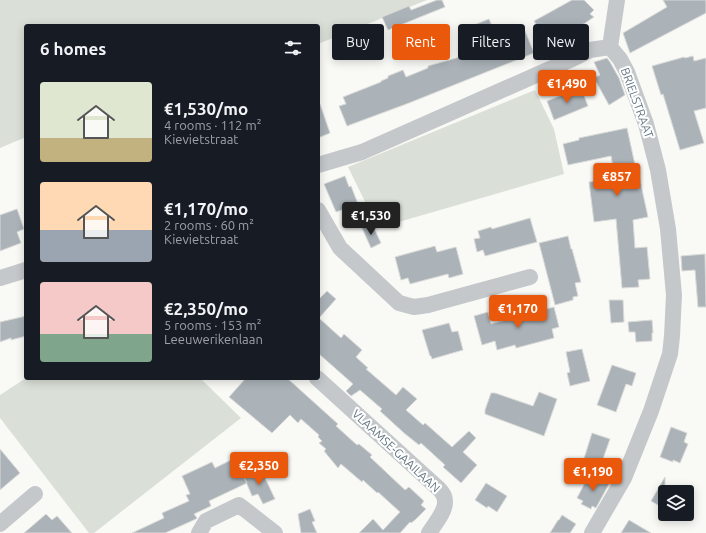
<!DOCTYPE html>
<html lang="en">
<head>
<meta charset="utf-8">
<style>
  body { margin:0; font-family:Ubuntu,sans-serif; background:#242831; color:#f1f3f6; height:100vh; display:flex; flex-direction:column; font-size:15px; white-space:nowrap }
  * { box-sizing:border-box; margin:0 }
  p { font-size:13px; color:#9ea1a6 }
  .icon { flex:none; width:22px; height:22px; fill:none; stroke:currentColor; stroke-width:2; stroke-linecap:round; stroke-linejoin:round }
  .map { position:relative; flex:1; overflow:hidden }
  .details { position:absolute; left:24px; top:24px; width:296px; height:356px; display:flex; flex-direction:column; background:#171b24; border-radius:4px; box-shadow:0 2px 10px #0003 }
  .details>* { flex:none }
  .top-card { position:absolute; left:332px; top:24px; width:314px; height:36px; display:flex; gap:8px }
  .controls { position:absolute; left:658px; top:485px; display:grid; gap:8px }
  .controls a { display:grid; place-items:center; width:36px; height:36px; border-radius:4px; background:#171b24; box-shadow:0 2px 10px #0003; font-size:20px }
  .price { position:absolute; translate:-50% -34px; padding:0 9px; border-radius:4px; background:#ea580c; color:#fff; font-size:13px; line-height:26px; filter:drop-shadow(0 1px 2px #0008) }
  .price::after { content:''; position:absolute; left:50%; top:24px; width:12px; height:9px; margin-left:-6px; background:inherit; clip-path:polygon(0 0,100% 0,50% 100%) }
  .price.current { background:#222; color:#fff }
  ul { padding:0; list-style:none }
  li { display:flex; align-items:center; gap:12px; height:100px; padding:0 16px }
  li span { display:grid; place-items:center; flex:none; width:112px; height:80px; border-radius:4px; color:#555 }
  li>.icon { margin-inline-start:auto }
  span .icon { width:48px; height:48px; fill:#fffc; stroke-width:1 }
  li b { font-size:17px }
  h2 { display:flex; justify-content:space-between; align-items:center; height:48px; padding:0 16px; font-size:17px }
  .chip { padding:0 14px; border-radius:4px; background:#171b24; box-shadow:0 2px 10px #0003; font-size:14px; line-height:36px }
  .chip.current { background:#ea580c; color:#fff }
  .map>svg:first-child { display:block }
</style>
</head>
<body>
<div class="map">
<svg width="706" height="533" viewBox="0 0 706 533">
  <rect width="100%" height="100%" fill="#f9f9f6"/>
  <path fill="#dae0d7" d="M0,0H427L318,44V26H26V137L0,148Z
    M535,90L554,129L564,174L378,228L348,167Z
    M26,378H200L241,418L94,533H89L0,418V395Z"/>
  <path fill="#abb3b9" stroke="#dadad8" d="M437,0H442L445,7L388,30L382,17L409,6L411,10Z
    M572,0H584L594,10L590,14L594,17L551,46L534,21Z
    M663,0H706V13L630,53L623,33L667,7Z
    M489,19L499,42L525,31L534,53L409,103L347,126L339,106L346,104L343,97L381,82V81L388,78V76L403,70L406,77L428,68V66L460,57L459,55H460L458,49L480,40L474,25Z
    M693,56L694,61L706,58V108L694,111L704,143L680,150L663,94L661,95L652,66L684,57L685,58Z
    M607,58L610,62L619,78L625,95L609,105L594,78L600,75L594,62Z
    M581,88L588,106L554,120L547,101Z
    M318,104H320L330,133L318,138Z
    M627,128L635,165H636L638,171L648,217L633,220L635,248L647,247L650,279L638,280L639,287L622,288L616,219L594,222L589,182L611,179L610,178L615,177L611,156L568,165L563,144L579,140V138Z
    M345,176L349,187L351,186L358,204L336,212L324,184Z
    M17,209L24,229L17,232L21,243L0,251V215Z
    M530,218L537,242L485,256L483,250L477,252L474,239L480,238L478,231L491,227L492,229Z
    M372,224L381,243L371,248L362,228Z
    M568,236L571,249H572L581,282L575,283L578,296L573,297V300L555,305L539,243Z
    M435,246L437,252L456,247L463,274L449,278L448,274L410,284L408,278L401,280L395,257Z
    M705,254L706,307H698L695,270L682,271L681,256Z
    M327,291L336,299L319,318L341,338L344,334L362,350L356,357L368,368L366,369L396,395L403,387L417,399L406,410L423,425L425,423L452,447L469,431L476,438L463,452L477,465L461,483L443,467L445,465L421,443L419,445L404,433L380,411L382,409L360,390L351,396L346,391L353,384L318,353V300Z
    M609,300H623L624,322L611,323Z
    M554,307L559,327L552,329L554,338L516,348L515,345L497,350L495,341L482,345L474,316L488,312L491,324Z
    M26,316V336L11,340V338L0,342V322Z
    M652,320L653,333H652V341L636,342L635,332H629L628,322Z
    M449,323L452,332L458,331L463,350L432,359L431,356H430L422,330Z
    M582,349L590,381L570,386L567,373L570,372L566,352Z
    M612,365L636,373L632,386L626,384L616,412L597,405Z
    M246,378H287L338,424L336,426L357,445L359,444L372,455L370,457L405,490L409,487L424,501L421,505L426,509L415,520L411,523L410,522L400,533H359L373,519L383,530L400,512L378,492L377,493L363,480L362,482L341,464L338,468L324,451L326,449L319,443L322,441L318,437L319,435L301,419L298,423L290,415L272,433L229,397Z
    M539,392L557,399L544,436L485,414V410L491,393H495L533,406Z
    M671,427L687,433L684,442L688,444L680,463L673,460V462L660,457Z
    M592,433L610,439L599,470L582,465Z
    M0,449L20,473L0,490Z
    M235,458L247,483L209,501L211,506L194,514L197,518L196,519L165,533H132L164,518L162,513L189,501L186,495L190,494L182,476L212,462L215,468Z
    M261,469L266,479L265,480H266L275,499L263,504L258,494L252,496L244,477Z
    M588,477L610,482L596,508L592,506L591,509L581,504L583,501L577,498Z
    M665,477V509L651,501Z
    M486,483L507,496L497,512L488,506L487,508L475,500Z
    M310,509L315,521L312,522L317,533H301L298,514Z
    M46,514L52,520L57,516L72,533H24Z
    M562,515L576,524L570,533H550L558,520H559Z
    M629,520L651,533H621Z"/>
  <g fill="none" stroke-linecap="round" stroke-linejoin="round">
    <path stroke="#c4c8cb" stroke-width="16" d="M610,47L617,0
      M318,165L362,152L570,60L590,50L610,47
      M318,210L340,248L399,303L414,307L428,305L530,277
      M0,278L26,270
      M317,378L439,489C442,492 445,496 445,501C446,511 434,525 429,533
      M0,524L35,494
      M199,533L206,521L239,505L275,533
      M592,533L624,478L651,411L670,354L672,336L674,295L668,229L658,170L646,124L627,72L620,59L610,47"/>
  </g>
  <g text-anchor="middle" stroke-width="4" stroke-linejoin="round" paint-order="stroke">
    <g font-size="12" fill="#647581" stroke="#fff">
      <text transform="translate(637 103) rotate(70)" y="4">BRIELSTRAAT</text>
      <text transform="translate(396 451) rotate(43)" y="4">VLAAMSE-GAAILAAN</text>
    </g>
  </g>
</svg>
<div class="controls">
<a><svg class="icon" aria-label="layers" viewBox="0 0 24 24"><path d="M12 4l9 5-9 5-9-5zM3 14l9 5 9-5"/></svg></a>
</div>
<b class="price" style="left:567px;top:104px">€1,490</b>
<b class="price" style="left:617px;top:197px">€857</b>
<b class="price current" style="left:371px;top:236px">€1,530</b>
<b class="price" style="left:518px;top:329px">€1,170</b>
<b class="price" style="left:259px;top:486px">€2,350</b>
<b class="price" style="left:593px;top:492px">€1,190</b>
<div class="top-card">
<a class="chip">Buy</a>
<a class="chip current">Rent</a>
<a class="chip">Filters</a>
<a class="chip">New</a>
</div>
<section class="details">
<h2>6 homes<svg class="icon" aria-label="filters" viewBox="0 0 24 24"><path d="M4 7h16M4 17h16"/><circle cx="9" cy="7" r="2"/><circle cx="15" cy="17" r="2"/></svg></h2>
<ul>
<li><span style="background:linear-gradient(#dfe7d0 70%,#c2b280 0)"><svg class="icon" aria-label="home" viewBox="0 0 24 24"><path d="M3 11l9-7 9 7M6 9v11h12V9"/></svg></span><div><b>€1,530/mo</b><p>4 rooms · 112 m²</p><p>Kievietstraat</p></div></li>
<li><span style="background:linear-gradient(#ffd9b3 60%,#9aa5b1 0)"><svg class="icon" aria-label="home" viewBox="0 0 24 24"><path d="M3 11l9-7 9 7M6 9v11h12V9"/></svg></span><div><b>€1,170/mo</b><p>2 rooms · 60 m²</p><p>Kievietstraat</p></div></li>
<li><span style="background:linear-gradient(#f6c9c9 65%,#7fa58c 0)"><svg class="icon" aria-label="home" viewBox="0 0 24 24"><path d="M3 11l9-7 9 7M6 9v11h12V9"/></svg></span><div><b>€2,350/mo</b><p>5 rooms · 153 m²</p><p>Leeuwerikenlaan</p></div></li>
</ul>
</section>
</div>
</body>
</html>
